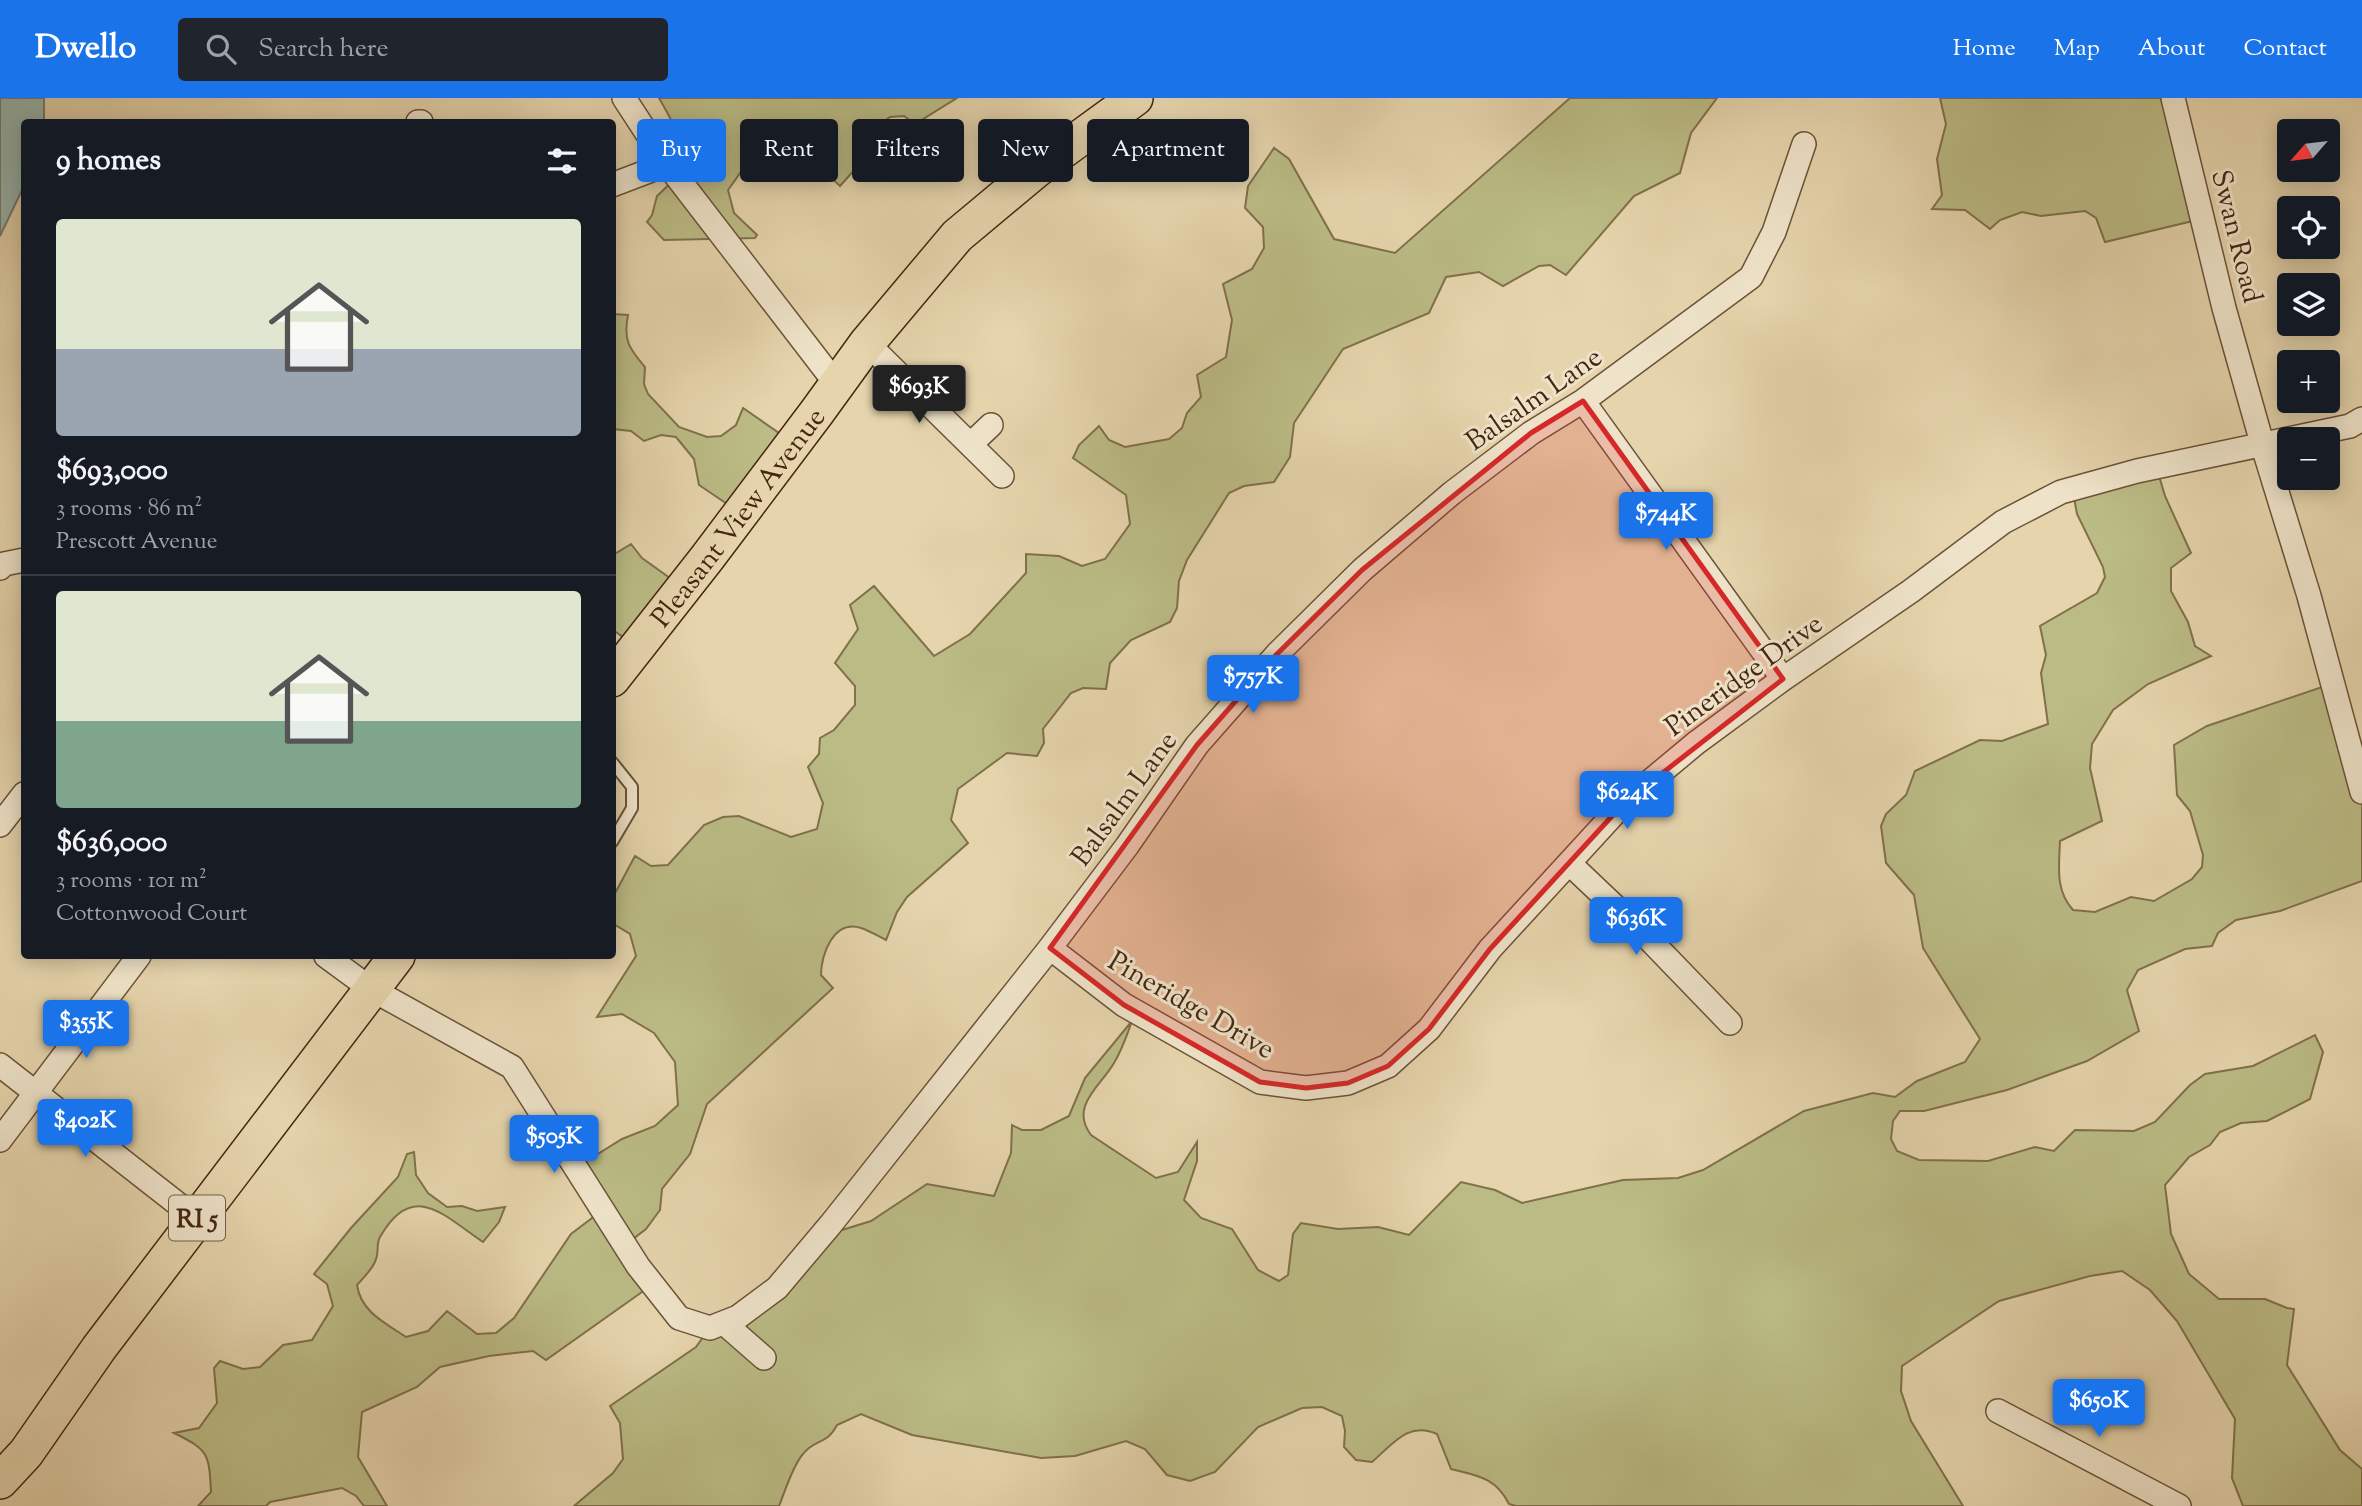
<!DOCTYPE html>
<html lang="en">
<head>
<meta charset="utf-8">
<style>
  body { margin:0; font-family:"Sorts Mill Goudy",serif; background:#20242c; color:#f1f3f6; height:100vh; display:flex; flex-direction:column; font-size:26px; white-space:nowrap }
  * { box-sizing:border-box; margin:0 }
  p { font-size:23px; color:#9ea1a6 }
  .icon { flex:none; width:38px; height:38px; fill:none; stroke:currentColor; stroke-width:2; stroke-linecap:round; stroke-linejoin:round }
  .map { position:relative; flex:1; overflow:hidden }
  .sheet { position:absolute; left:21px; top:21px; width:595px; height:840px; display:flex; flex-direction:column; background:#171b24; border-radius:7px; box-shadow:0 4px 18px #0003 }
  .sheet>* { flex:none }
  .top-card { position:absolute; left:637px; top:21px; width:665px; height:63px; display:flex; gap:14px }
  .needle { width:46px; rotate:242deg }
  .fabs { position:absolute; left:2277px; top:21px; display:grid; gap:14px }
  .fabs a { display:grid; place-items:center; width:63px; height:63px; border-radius:7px; background:#171b24; box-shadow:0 4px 18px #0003; font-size:35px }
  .price { position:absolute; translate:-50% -60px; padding:0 16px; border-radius:7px; background:#1a73e8; color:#fff; font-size:23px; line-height:46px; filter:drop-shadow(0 2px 4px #0008) }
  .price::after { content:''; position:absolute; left:50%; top:42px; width:21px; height:16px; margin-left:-10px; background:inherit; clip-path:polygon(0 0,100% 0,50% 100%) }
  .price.selected { background:#222; color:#fff }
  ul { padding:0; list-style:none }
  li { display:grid; align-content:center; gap:14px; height:371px; padding:0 35px }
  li+li { border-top:2px solid #363941 }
  li span { display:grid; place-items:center; height:217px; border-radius:7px; color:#555 }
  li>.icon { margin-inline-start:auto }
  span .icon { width:126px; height:126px; fill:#fffc; stroke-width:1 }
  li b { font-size:30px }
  h2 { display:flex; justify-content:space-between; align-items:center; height:84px; padding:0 35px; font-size:30px }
  .chip { padding:0 24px; border-radius:7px; background:#171b24; box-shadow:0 4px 18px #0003; font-size:24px; line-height:63px }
  .chip.selected { background:#1a73e8; color:#fff }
  header { display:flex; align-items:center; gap:42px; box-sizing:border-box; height:98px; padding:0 35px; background:#1a73e8; color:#fff }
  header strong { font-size:33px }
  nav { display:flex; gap:38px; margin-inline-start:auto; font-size:24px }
  .search { width:490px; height:63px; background:#20242c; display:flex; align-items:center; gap:18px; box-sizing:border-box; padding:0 24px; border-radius:7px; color:#9ea1a6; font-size:26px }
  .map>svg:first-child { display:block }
</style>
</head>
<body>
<header>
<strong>Dwello</strong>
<div class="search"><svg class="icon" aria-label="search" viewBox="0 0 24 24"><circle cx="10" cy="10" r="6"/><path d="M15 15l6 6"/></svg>Search here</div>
<nav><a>Home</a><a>Map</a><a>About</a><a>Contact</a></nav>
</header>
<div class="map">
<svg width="2362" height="1408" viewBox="0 0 2362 1408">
  <rect width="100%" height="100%" fill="#e5d4ac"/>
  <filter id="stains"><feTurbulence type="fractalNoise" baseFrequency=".00286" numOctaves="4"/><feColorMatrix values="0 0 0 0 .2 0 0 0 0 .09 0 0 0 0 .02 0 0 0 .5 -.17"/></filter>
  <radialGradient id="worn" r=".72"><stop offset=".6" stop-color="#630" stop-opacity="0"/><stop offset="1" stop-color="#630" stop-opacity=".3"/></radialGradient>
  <path fill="#bbbb85" stroke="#80704c" stroke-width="2" d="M659,0H957L915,26L904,18L890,19L875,30L857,54V69L840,88C822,72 784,26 758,51C747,63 738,79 728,92L734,115L757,137L755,140L664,142L647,124L652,117L657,98L682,74C685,44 674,26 659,0Z
    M1570,0H1717L1691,35L1680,75L1634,98L1566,177L1550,167L1539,168L1503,188L1479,174L1446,179L1429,215L1343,251L1294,325L1290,359L1274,384L1244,388L1229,395L1187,462L1179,483L1177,510L1170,524L1131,542L1110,565L1106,591L1083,590L1071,595L1043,631L1044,645L1037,658L1007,655L958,691L951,722L968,745L907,799L897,814L886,842C878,838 870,833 861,830C834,821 821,856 821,877L833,890L707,1006L690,1056L662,1091L660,1112L646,1131L624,1148L649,1189L546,1262L533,1253L489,1258L440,1269L417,1289L362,1314L358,1359L387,1408H364L356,1398L342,1390L270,1404L266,1408H198L211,1394C209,1356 209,1352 174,1335L199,1330L217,1305L214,1270L220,1263L243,1271L260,1269L283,1247L312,1242L333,1208L327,1186L314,1176L351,1130L398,1079L407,1056L414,1054L416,1077L428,1095L447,1109L462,1108L477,1113L505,1109L499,1124L483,1144C444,1118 413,1081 380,1139C376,1146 379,1154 376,1161C374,1170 363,1180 357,1187C361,1214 385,1225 406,1239L428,1233L447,1213L477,1236L496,1235L514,1220L571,1136L600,1114L577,1069L622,1041L655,1028L678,1007L675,964L654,935L622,916L597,919L636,858L630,836L612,825L613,799L635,758L651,768L668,767L704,727L723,719L739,718L791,739L817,731L823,705L808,669L819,656L820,640L834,632L855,607V588L835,565L858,531L850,507L874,488L934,558L970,536L1026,475V456L1059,458L1082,468L1105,461L1130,426L1126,397L1073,360L1079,347L1099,328L1109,342L1125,349L1169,341L1182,330L1187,315L1201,299L1197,277L1226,259L1232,222L1223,186L1252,171L1264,150L1263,129L1245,110L1248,88L1274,50L1289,61L1334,141L1395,155Z
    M1940,0H2170L2197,122L2105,144L2096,120L2085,113L2041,118L2022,114L2000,122L1990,131L1965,112L1932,111L1942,97L1937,61L1946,26Z
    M612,216L628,217C623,243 629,250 645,269L644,286L648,296L679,329L707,339L721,338L736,327L743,310L792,344L739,414L699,387L694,361L676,339L661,337L644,343L631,333L613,331Z
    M2157,371L2165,398L2191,455L2171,470V493L2188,524L2195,548L2211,558L2148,586L2113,612L2092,646L2090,670L2102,723L2060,743C2059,769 2055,792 2073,812L2095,814L2131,799L2154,803L2192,781L2202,769L2203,757L2190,713L2177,697L2174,647L2207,628L2328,587L2362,704V783L2280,813L2236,822L2218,835L2212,848L2185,851L2138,872L2127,892L2139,933L2087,963L2007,992L1924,1013H1900L1893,1023L1891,1041L1897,1053L1919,1062L1988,1063L2035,1049L2054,1053L2075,1032L2134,1033L2155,1024L2190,987L2205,976L2253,968L2315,937L2323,954L2310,1001L2267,1023L2241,1025L2220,1034L2210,1047L2189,1059L2165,1087L2171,1136L2189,1176L2219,1201H2265L2287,1210L2294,1211L2287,1267L2340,1352L2362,1371V1408H2243L2232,1380L2235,1321L2177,1223L2150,1192L2122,1173L2090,1178L1999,1203L1902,1268L1901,1293L1911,1323L1963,1408H1516L1509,1406C1495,1379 1478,1378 1451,1371L1437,1336C1408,1323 1393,1346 1372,1364L1356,1362L1344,1349L1345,1333L1342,1318L1322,1309L1302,1310L1258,1329L1215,1374L1190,1383L1167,1377L1145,1351L1126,1343L1075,1358L1041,1360L912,1337L861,1316L837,1327C827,1347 814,1341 803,1356C793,1367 785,1393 779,1408H574L613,1375L623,1361L620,1325L610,1308L696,1249L706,1235L826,1137L871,1123L927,1086L994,1098L1011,1055L1012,1027L1022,1032H1041L1069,1018L1085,980L1132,923C1127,937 1122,952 1114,965C1101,988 1069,1008 1091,1037L1156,1080L1178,1074L1197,1044V1063L1184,1102L1201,1120L1232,1131L1258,1172L1279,1183L1288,1177L1293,1136L1301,1125L1338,1131L1378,1129L1409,1137L1461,1084L1495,1092L1522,1105L1623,1082L1678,1080L1703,1072L1804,1013L1873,995L1895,999L1917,983L1965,964L1980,941L1923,850L1914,797L1886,765L1881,728L1886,716L1906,697L1915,673L1980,642L2002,643L2048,626L2041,575L2046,557L2040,528L2097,495L2105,479L2103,469L2077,416L2073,394Z
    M631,446L642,460L681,488L637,549L613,532V457Z"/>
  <path fill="#97b7b0" stroke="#767d71" stroke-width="2" d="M0,0H44V24H24V88L0,138Z"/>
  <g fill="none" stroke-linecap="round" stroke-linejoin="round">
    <defs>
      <path id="lane" d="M612,664L632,689V710L612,744"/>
      <path id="street" d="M624,0L667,66L837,287
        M2173,0L2224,210L2262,345L2309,498L2362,694
        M418,24H421
        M612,87L667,66
        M867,245L1002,378
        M1583,303L1783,581
        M971,346L991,327
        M0,470L4,466L24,462
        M0,727L24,696
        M1569,765L1646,838L1730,925
        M1050,850L1124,907L1260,984L1306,990L1348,985L1388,968L1429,931L1490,851L1624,705L1696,645L1783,581L1911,493L2003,424L2061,394L2137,373L2350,328L2362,321
        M326,858L371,891L512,969L638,1168L679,1220L710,1230L738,1219L777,1190L831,1126L1050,850L1127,748L1197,647L1277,556L1362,472L1452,395L1531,335L1583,303L1751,179L1774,134L1804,46
        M0,967L197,1121
        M0,1042L139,858
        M724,1225L764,1260
        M1998,1313L2179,1408"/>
      <g id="primary">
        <path id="s1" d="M612,581L707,460L817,314L867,245L957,138L1036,72L1135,0"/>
        <path d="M0,1383L26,1355L99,1250L397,858"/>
      </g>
    </defs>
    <use href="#lane" stroke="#6d5238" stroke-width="14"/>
    <use href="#street" stroke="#6d5238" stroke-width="26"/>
    <use href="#primary" stroke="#452612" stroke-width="38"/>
    <use href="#lane" stroke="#eee3c9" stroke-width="10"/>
    <use href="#street" stroke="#eee3c9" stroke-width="23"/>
    <use href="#primary" stroke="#e5d4ac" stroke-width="35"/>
  </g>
  <path fill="#d62828" fill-opacity="0.2" stroke="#d62828" stroke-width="5" stroke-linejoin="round" d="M1583,303L1783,581L1624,705L1490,851L1429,931L1388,968L1348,985L1306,990L1260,984L1124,907L1050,850L1197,647L1277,556L1362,472L1531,335Z"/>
  <g text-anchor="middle" stroke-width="6" stroke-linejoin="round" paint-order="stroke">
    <rect fill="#eee3c9" stroke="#785f49" stroke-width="2" x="169" y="1097.5" width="56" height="45" rx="5"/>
    <g font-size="26" font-weight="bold" fill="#452612">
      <text x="197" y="1129">RI 5</text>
    </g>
    <g font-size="28" fill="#452612" stroke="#eee3c9">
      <text transform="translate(2238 138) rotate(76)" y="10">Swan Road</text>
      <text transform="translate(1533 300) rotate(-35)" y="10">Balsalm Lane</text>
      <text dy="10" stroke="none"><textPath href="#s1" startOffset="205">Pleasant View Avenue</textPath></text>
      <text transform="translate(1743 576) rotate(-36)" y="10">Pineridge Drive</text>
      <text transform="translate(1123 700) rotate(-54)" y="10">Balsalm Lane</text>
      <text transform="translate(1192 906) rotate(30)" y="10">Pineridge Drive</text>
    </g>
  </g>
  <rect width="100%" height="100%" filter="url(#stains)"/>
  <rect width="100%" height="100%" fill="url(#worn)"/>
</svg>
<div class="fabs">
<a><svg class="needle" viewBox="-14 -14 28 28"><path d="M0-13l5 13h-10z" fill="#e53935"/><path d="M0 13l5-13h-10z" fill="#9ea1a6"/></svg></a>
<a><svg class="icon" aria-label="locate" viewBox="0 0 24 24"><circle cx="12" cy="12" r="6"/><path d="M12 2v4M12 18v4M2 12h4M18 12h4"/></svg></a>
<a><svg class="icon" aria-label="layers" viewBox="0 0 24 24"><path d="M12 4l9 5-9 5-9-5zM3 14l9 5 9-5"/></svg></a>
<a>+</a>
<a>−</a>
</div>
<b class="price selected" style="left:919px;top:327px">$693K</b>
<b class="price" style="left:1666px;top:454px">$744K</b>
<b class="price" style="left:1253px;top:617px">$757K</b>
<b class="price" style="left:1627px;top:733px">$624K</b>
<b class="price" style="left:1636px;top:859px">$636K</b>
<b class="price" style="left:86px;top:962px">$355K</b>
<b class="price" style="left:85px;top:1061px">$402K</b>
<b class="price" style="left:554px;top:1077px">$505K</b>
<b class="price" style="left:2099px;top:1341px">$650K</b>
<div class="top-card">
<a class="chip selected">Buy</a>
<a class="chip">Rent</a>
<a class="chip">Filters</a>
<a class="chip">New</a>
<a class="chip">Apartment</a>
</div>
<section class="sheet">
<h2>9 homes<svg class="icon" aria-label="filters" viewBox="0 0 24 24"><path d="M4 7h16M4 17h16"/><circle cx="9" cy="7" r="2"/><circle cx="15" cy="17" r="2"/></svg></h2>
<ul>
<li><span style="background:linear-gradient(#dfe7d0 60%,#9aa5b1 0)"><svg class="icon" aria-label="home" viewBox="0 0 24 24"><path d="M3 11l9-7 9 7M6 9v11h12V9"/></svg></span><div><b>$693,000</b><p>3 rooms · 86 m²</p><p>Prescott Avenue</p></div></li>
<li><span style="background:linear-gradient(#dfe7d0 60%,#7fa58c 0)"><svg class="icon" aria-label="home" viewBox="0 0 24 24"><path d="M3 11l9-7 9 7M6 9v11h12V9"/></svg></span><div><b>$636,000</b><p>3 rooms · 101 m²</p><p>Cottonwood Court</p></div></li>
</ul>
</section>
</div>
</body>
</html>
